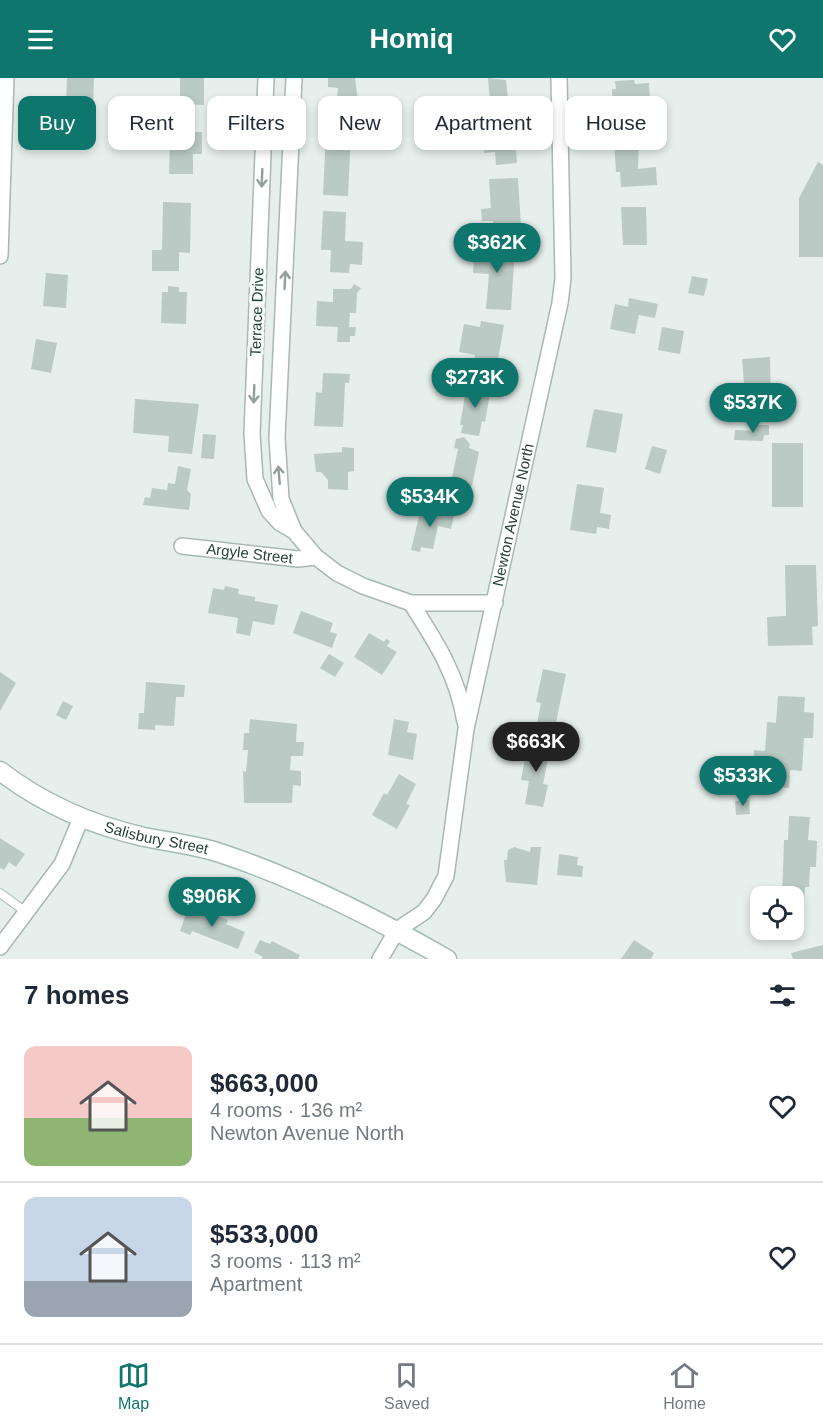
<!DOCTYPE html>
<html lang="en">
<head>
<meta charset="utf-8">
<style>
  body { margin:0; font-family:Helvetica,sans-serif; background:#f6f6f7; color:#1f2937; height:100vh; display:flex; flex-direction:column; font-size:22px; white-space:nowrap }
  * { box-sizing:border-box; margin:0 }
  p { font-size:20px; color:#747a83 }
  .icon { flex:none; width:33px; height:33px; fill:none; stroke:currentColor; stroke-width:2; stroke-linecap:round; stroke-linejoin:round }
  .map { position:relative; height:881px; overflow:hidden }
  .panel { display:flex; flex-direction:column; background:#fff; flex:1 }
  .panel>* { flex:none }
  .banner { position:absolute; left:18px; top:18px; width:788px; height:54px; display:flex; gap:12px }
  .tools { position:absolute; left:750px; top:808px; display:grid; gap:12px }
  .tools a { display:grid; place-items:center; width:54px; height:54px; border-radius:12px; background:#fff; box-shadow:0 3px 9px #0003; font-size:30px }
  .price { position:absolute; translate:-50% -51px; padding:0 14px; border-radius:21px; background:#0f766e; color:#fff; font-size:20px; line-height:39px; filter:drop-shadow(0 2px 3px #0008) }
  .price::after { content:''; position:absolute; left:50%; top:36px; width:18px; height:14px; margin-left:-9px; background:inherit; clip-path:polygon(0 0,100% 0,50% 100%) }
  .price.active { background:#222; color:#fff }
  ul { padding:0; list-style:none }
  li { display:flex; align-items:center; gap:18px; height:150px; padding:0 24px }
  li+li { border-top:2px solid #e0e1e3 }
  li span { display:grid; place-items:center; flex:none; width:168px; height:120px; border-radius:12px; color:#555 }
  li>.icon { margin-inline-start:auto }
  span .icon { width:72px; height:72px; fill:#fffc; stroke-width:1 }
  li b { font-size:26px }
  h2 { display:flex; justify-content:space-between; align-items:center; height:72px; padding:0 24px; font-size:26px }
  .tag { padding:0 21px; border-radius:12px; background:#fff; box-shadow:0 3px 9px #0003; font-size:21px; line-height:54px }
  .tag.active { background:#0f766e; color:#fff }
  header { display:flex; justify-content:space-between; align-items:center; height:78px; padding:0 24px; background:#0f766e; color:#fff; font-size:27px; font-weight:700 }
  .tabs { display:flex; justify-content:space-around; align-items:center; height:84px; border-top:2px solid #e0e1e3; background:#fff; font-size:16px; color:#747a83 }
  .tabs a { display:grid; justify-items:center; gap:3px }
  .tabs .active { color:#0f766e }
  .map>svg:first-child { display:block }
</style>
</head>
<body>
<header><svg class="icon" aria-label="menu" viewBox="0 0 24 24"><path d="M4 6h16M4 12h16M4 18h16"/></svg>Homiq<svg class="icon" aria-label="heart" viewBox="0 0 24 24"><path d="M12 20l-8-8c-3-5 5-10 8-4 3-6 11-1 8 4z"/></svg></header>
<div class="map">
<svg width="823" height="881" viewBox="0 0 823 881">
  <rect width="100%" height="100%" fill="#e6efeb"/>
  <path fill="#bbcac4" d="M67,0H94L93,27L66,26Z
    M180,0H204V27L180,26Z
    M328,0H355L358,23L337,22L338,10L328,9Z
    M488,0L506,2L508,22L490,23Z
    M634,2L635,6L649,5L650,26L638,27L639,50L614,51L612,11H616L615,3Z
    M156,20H176V39L166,38V55H148V33H156Z
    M343,35L361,36L360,56H351L348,118L323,117L326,55H330L331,48H343Z
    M518,39L520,71L516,72L517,85L496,87L495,74L484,75L483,60H493L492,41Z
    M191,54H202V76H193V96H169L170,61L191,62Z
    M639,61L638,91L656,89L657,107L621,109L620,94H616L614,63Z
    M818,84L823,87V179H799V120Z
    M518,100L521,149L494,150L493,143H482L481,131L491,130L489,101Z
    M163,124L191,125L190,175L179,174V193H152V172H162Z
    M621,129H646L647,167H623Z
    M323,133L346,134L345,163L363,164L362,187L350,186L349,195L330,194L331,172H321Z
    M475,167L515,170L511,232L486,231L489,196L473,195Z
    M46,195L68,197L66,230L43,228Z
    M692,198L708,201L704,218L688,215Z
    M354,206L361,210L357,215L356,235H350L349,249H356L355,258H350V264H337L338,249L316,248L317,223L333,224V211H351Z
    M168,208L179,209V214H187L186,246L161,245L162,214H168Z
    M629,220L658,226L655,240L639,237L635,256L610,251L615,226L628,229Z
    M481,243L504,247L496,293L473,289L475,277L459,274L464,246L480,249Z
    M662,249L684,253L680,276L658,272Z
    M36,261L57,265L51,295L31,291Z
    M770,279L771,328L746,330L742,281Z
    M323,295L350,296L349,305H345L343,349L314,348L316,314L322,315Z
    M467,306L491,310L485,344L482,343L479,358L461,355L463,347H460Z
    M135,321L199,326L192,376L168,374L169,358L133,355Z
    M594,331L623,336L616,375L586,369Z
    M756,347H769V357H764L763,363L734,362L735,352L755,353Z
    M203,356L216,357L214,381L201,380Z
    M464,359L470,366L469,370L479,374L472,408L451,404L458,371L454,370L456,361Z
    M772,365H803V429H772Z
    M652,368L667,372L660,396L645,391Z
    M342,369L354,370V393L348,394V412L328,411V402L321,394H316L314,376L342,374Z
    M178,388L191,391L187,412L191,416L189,432L143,427L145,419L150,420L152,410L167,412L168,405L175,406Z
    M423,400L440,404L436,422L419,419Z
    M577,406L604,410L600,435L611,437L609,451L597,449L596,456L570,452Z
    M421,430L454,437L451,451L438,448L433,471L421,469L420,474L411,472Z
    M785,487H816L818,548L812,549L813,567L768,568L767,539L786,538Z
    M225,508L239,511L238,516L255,519V523L278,527L274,547L253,543L250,558L236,555L238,540L208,535L213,510L224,512Z
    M301,533L333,545L330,554L337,556L332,570L293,555Z
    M369,555L384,564L386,561L390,563L387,568L397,574L382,597L354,579Z
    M329,576L344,585L335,599L320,590Z
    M543,591L566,596L555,649L537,646L541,625L536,624Z
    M0,594L16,605L0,633Z
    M146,604L185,607L184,619H176L174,648L155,647V652L138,651L139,635H144Z
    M778,618L805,619L804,634L814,635L813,660H804L802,693L790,692L789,710L765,708L766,692L753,691L754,672L765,673L767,644L776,645Z
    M63,623L73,628L66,642L56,637Z
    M250,641L297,646L296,664H304L303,678H291L290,692L301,693V708L293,707L292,725H244L243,693L246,694L248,672H243L244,655H249Z
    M394,641L409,644L407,654L417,656L413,682L388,677Z
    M536,662L551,665L543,706L548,707L543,729L525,726L529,703L521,702L527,670L534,671Z
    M399,696L416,706L406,726L410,727L397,751L372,737L384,715L387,717Z
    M749,722L750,736L736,737L735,723Z
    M789,738L810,739L808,762L817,763L816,789H810L809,809H805L804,825H794V819H782L784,762H788Z
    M0,760L25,776L16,789L9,784L4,792L0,790Z
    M514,769L530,774L531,769H541L537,807L506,804L504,782H507L508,772Z
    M559,776L578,779L577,787L583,788L582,799L557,797Z
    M198,830L228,842L226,846L245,854L238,871L192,853L190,857L180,853L188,831L197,835Z
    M260,862L270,866L272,863L300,877L298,881H261L263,879L254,874Z
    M634,862L654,875L651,881H621Z
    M823,867V881H793L791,875Z"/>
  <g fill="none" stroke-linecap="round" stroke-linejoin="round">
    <defs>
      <path id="lane" d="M0,815L26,834"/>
      <g id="street">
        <path d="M266,0L252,356L255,401L269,433L280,445L294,453L316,479L337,495L363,508L411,525H495"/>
        <path d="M294,0L277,360L281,421L294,453"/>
        <path d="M0,178L6,0"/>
        <path id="s1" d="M182,468L298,481L316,479"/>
        <path d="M411,525C436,564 458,598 465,644"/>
        <path d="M0,869L62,786L81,740"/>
        <path id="s2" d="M380,881L397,852L424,834L434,821L446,798L466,651L560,225L563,200L559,0"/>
      </g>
      <g id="secondary">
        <path id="s3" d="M0,693C43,726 91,747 144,759C169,764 196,767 220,775C299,801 375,840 447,881"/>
      </g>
    </defs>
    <use href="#lane" stroke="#a8b8b2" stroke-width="10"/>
    <use href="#street" stroke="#a8b8b2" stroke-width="18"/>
    <use href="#secondary" stroke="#a4bbb3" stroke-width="21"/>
    <use href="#lane" stroke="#fff" stroke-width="8"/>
    <use href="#street" stroke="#fff" stroke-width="15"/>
    <use href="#secondary" stroke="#fff" stroke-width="18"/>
  </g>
  <defs><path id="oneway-shaft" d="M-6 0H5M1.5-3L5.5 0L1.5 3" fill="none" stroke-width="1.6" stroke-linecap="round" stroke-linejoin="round" transform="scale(1.5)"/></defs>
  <g stroke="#92a09c">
    <use href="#oneway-shaft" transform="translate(262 100) rotate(92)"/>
    <use href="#oneway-shaft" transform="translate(285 202) rotate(-87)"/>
    <use href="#oneway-shaft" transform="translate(254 316) rotate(92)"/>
    <use href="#oneway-shaft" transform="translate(279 397) rotate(-95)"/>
  </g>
  <g text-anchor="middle" stroke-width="6" stroke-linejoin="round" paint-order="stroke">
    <g font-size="15" fill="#24423a" stroke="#f7fbf9">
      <text transform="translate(257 234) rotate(-88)" y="5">Terrace Drive</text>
      <text dy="5" stroke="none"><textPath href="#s2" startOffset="476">Newton Avenue North</textPath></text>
      <text dy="5" stroke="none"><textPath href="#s1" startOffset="68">Argyle Street</textPath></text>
      <text dy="5" stroke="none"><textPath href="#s3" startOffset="172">Salisbury Street</textPath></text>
    </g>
  </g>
</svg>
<div class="tools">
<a><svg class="icon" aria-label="locate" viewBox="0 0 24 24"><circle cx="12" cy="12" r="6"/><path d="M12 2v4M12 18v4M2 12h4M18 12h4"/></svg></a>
</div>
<b class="price" style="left:497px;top:196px">$362K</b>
<b class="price" style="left:475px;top:331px">$273K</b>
<b class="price" style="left:753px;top:356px">$537K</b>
<b class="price" style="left:430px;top:450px">$534K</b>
<b class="price active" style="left:536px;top:695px">$663K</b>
<b class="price" style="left:743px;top:729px">$533K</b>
<b class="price" style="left:212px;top:850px">$906K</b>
<div class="banner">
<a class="tag active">Buy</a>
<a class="tag">Rent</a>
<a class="tag">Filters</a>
<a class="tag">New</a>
<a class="tag">Apartment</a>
<a class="tag">House</a>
</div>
</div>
<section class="panel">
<h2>7 homes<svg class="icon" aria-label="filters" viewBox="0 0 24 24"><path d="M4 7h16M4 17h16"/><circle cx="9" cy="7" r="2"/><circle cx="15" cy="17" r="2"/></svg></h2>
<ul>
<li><span style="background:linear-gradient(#f6c9c9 60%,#8fb573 0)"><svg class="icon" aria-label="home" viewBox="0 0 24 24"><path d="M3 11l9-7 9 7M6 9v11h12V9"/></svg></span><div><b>$663,000</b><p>4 rooms · 136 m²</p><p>Newton Avenue North</p></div><svg class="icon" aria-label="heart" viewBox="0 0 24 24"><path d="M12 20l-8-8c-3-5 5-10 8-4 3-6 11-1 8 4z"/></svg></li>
<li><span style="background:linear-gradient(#c9d6e8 70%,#9aa5b1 0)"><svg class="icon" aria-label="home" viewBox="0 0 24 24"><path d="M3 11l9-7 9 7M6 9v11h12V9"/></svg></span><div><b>$533,000</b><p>3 rooms · 113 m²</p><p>Apartment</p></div><svg class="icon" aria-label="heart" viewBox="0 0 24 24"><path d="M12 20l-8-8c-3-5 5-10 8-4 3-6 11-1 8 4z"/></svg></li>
</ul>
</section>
<nav class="tabs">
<a class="active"><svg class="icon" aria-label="map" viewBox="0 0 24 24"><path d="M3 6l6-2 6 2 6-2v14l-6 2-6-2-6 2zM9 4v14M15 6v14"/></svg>Map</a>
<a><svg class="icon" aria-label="saved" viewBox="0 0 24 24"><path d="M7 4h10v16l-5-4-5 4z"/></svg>Saved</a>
<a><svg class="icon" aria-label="home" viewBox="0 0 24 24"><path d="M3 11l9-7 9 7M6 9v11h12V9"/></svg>Home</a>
</nav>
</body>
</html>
